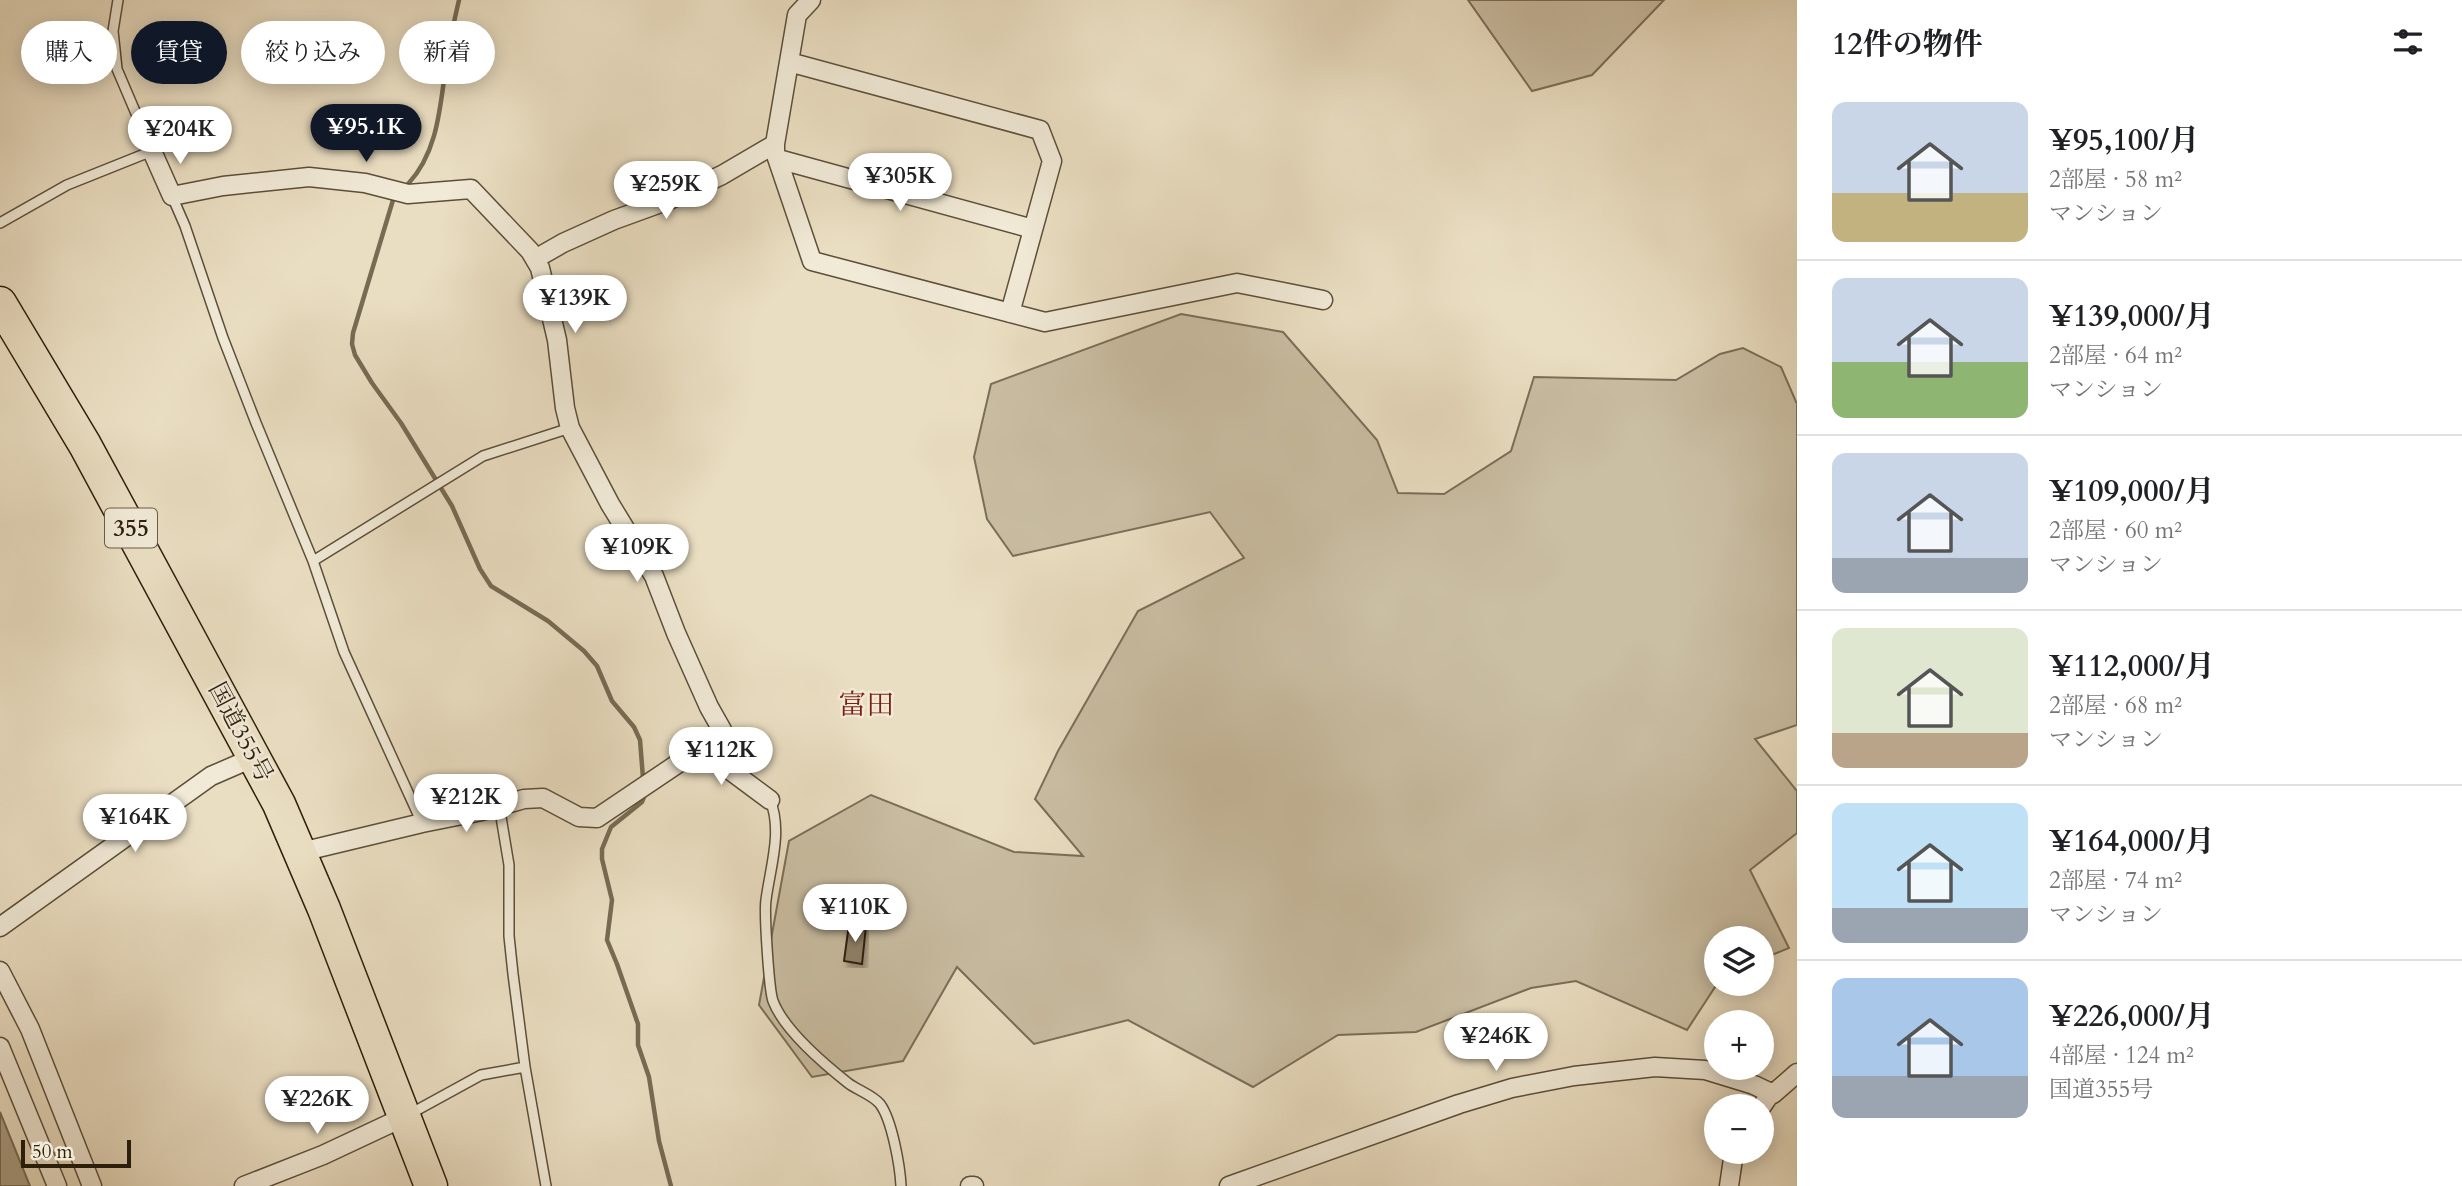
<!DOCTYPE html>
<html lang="ja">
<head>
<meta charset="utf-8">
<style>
  body { margin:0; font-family:Cardo,"Noto Serif JP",serif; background:#f2f2f2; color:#202124; height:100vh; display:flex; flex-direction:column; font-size:26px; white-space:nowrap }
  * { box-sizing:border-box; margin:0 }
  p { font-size:23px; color:#757577 }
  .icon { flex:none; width:38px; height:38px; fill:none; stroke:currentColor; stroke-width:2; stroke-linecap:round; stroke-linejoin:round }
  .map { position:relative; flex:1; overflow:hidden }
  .panel { display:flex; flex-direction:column; background:#fff; width:665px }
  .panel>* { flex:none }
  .banner { position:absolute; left:21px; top:21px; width:665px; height:63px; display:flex; gap:14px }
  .buttons { position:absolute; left:1704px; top:926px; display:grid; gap:14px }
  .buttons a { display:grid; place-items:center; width:70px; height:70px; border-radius:50%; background:#fff; box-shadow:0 4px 18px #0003; font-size:35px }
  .scale { position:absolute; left:21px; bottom:18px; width:110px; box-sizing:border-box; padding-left:7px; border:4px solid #2c1f0c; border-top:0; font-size:19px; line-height:24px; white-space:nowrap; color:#2c1f0c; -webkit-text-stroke:5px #f1ead7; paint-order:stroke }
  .price { position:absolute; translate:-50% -60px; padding:0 16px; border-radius:24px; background:#fff; color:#222; font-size:23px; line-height:46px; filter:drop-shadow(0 2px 4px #0008) }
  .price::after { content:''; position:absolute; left:50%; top:42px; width:21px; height:16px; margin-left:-10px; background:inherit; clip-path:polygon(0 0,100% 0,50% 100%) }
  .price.on { background:#111827; color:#fff }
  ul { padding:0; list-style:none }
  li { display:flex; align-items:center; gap:21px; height:175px; padding:0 35px }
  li+li { border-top:2px solid #e0e0e0 }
  li span { display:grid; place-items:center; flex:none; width:196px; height:140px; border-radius:14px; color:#555 }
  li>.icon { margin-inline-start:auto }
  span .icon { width:84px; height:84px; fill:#fffc; stroke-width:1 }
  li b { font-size:30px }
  h2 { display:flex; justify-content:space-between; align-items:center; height:84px; padding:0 35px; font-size:30px }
  .pill { padding:0 24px; border-radius:32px; background:#fff; box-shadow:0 4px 18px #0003; font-size:24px; line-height:63px }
  .pill.on { background:#111827; color:#fff }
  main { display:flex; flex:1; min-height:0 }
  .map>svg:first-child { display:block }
</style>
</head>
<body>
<main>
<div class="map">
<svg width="1797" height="1186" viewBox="0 0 1797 1186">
  <defs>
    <filter id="shadow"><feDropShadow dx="3.5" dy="5.5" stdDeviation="2" flood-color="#0004"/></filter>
  </defs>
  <rect width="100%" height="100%" fill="#eadec2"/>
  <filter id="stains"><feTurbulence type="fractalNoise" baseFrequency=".00286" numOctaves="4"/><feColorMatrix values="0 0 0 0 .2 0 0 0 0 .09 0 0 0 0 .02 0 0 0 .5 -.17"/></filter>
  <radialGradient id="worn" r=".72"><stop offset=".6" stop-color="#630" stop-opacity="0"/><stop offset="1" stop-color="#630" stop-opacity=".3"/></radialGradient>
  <path fill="#cabea3" stroke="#7b6e58" stroke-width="2" d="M1468,0H1664L1592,75L1532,91Z
    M1181,314L1283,332L1377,440L1398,493L1444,494L1511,451L1534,377L1676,380L1720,354L1743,348L1781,367L1797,404V725L1755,739L1797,791V833L1750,870L1789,948L1762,959V938H1717V984L1687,1030L1576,981L1531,988L1416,1032L1338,1035L1253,1087L1128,1020L1034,1044L957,967L903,1061L812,1077L759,1005L789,841L871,795L1014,852L1083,856L1035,799L1058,751L1138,611L1244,558L1210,512L1013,556L987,519L974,457L991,384Z"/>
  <path fill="#a99d84" stroke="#776b54" stroke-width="2" d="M0,1112L30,1186H0Z"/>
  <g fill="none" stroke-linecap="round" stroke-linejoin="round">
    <path stroke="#776b54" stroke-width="4.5" d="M408,184C438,152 440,107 446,65C449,43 454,22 459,0
      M393,200L353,333L352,344L355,355L372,383L401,423L452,506L480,569L491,586L548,621L584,651L597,666L612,701L634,727L640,740L643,778
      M644,797L642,802L611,827L602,849V859L612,900L607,940L617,964L638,1024V1045L649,1077L659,1141L671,1186"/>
  </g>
  <path fill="#8f826b" stroke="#2c1f0c" stroke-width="2" filter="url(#shadow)" d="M849,924L866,926L862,964L844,961Z"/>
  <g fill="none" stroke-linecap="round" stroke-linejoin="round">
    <defs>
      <path id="lane" d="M172,196L185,226L223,338L256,423L313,561L344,652L422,823
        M0,223L67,185L152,151L117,69L113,31L118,0
        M313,561L483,456L570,428
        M770,800C783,831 770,868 766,900C764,913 769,990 773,1001C784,1030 824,1064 848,1083C857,1090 873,1095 880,1104C892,1120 900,1166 901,1186
        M499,805L509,865V936L513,974L525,1067L546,1186
        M408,1115L481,1075L525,1067"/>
      <path id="street" d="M811,0L797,15L775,144V152L812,261L1045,322L1237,283L1323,300
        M789,62L1040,130L1052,161L1010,313
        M152,151L172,196L223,186L309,177L365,183L408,194L471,189L530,251L540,268L557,340L565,408L570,428L610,504L654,576L676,633L709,707L722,730L692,754L597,818L579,817L543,798L524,799L482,811L422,823L301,852
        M778,159L1033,229
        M535,259L563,243L614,220L669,200L722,175L775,144
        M711,739L731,771L770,800
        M0,927L211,776L255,757
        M0,971L30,1029L92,1186
        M0,1047L57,1186
        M1762,1106L1771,1093L1773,1094L1797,1073
        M244,1186L323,1155L404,1117
        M970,1186H974
        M1229,1186L1459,1104L1512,1088L1574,1076L1655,1067L1705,1070L1754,1085L1771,1093
        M1729,1186L1734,1152"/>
      <path id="highway" d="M0,303L85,445L279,804L324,909L431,1186"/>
    </defs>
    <use href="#lane" stroke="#5c4f3a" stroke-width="12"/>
    <use href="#street" stroke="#5c4f3a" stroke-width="21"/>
    <use href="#highway" stroke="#2c1f0c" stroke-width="35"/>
    <use href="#lane" stroke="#f1ead7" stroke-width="9"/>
    <use href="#street" stroke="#f1ead7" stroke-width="18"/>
    <use href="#highway" stroke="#eadec2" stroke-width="32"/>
  </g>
  <g text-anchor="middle" stroke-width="5" stroke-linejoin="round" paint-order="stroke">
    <rect fill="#f1ead7" stroke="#675c49" stroke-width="2" x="105" y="508.5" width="52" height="39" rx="5"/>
    <g font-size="23" font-weight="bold" fill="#2c1f0c">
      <text x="131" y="536">355</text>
    </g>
    <g font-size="24" fill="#2c1f0c" stroke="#f1ead7">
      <text transform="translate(241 732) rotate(62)" y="8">国道355号</text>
    </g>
    <g font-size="28" fill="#7a1f14" stroke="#f1ead7">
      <text x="866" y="714">富田</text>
    </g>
  </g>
  <rect width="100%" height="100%" filter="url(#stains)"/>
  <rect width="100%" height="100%" fill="url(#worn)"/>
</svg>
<div class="buttons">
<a><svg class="icon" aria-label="layers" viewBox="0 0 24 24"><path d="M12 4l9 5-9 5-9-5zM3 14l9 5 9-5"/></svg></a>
<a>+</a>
<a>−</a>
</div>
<div class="scale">50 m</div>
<b class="price on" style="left:366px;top:164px">¥95.1K</b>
<b class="price" style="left:180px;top:166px">¥204K</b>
<b class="price" style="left:900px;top:213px">¥305K</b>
<b class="price" style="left:666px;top:221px">¥259K</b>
<b class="price" style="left:575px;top:335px">¥139K</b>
<b class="price" style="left:637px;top:584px">¥109K</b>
<b class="price" style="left:721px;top:787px">¥112K</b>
<b class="price" style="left:466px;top:834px">¥212K</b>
<b class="price" style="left:135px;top:854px">¥164K</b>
<b class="price" style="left:855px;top:944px">¥110K</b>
<b class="price" style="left:1496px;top:1073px">¥246K</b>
<b class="price" style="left:317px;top:1136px">¥226K</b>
<div class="banner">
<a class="pill">購入</a>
<a class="pill on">賃貸</a>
<a class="pill">絞り込み</a>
<a class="pill">新着</a>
</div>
</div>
<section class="panel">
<h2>12件の物件<svg class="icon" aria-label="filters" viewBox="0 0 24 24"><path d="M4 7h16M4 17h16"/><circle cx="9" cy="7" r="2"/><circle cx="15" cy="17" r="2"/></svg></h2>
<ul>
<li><span style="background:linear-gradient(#c9d6e8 65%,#c2b280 0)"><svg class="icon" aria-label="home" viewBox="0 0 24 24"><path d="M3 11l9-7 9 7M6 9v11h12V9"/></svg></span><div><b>¥95,100/月</b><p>2部屋 · 58 m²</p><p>マンション</p></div></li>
<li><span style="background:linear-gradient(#c9d6e8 60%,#8fb573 0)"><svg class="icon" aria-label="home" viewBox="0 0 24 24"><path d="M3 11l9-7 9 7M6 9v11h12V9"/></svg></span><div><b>¥139,000/月</b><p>2部屋 · 64 m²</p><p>マンション</p></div></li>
<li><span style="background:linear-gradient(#c9d6e8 75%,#9aa5b1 0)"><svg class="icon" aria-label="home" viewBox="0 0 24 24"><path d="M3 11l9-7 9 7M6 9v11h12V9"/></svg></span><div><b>¥109,000/月</b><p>2部屋 · 60 m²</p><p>マンション</p></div></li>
<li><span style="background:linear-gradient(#dfe7d0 75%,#b9a48a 0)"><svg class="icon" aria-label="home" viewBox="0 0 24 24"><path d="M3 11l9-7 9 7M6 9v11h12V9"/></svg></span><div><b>¥112,000/月</b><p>2部屋 · 68 m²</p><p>マンション</p></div></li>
<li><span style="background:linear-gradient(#bfe0f5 75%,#9aa5b1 0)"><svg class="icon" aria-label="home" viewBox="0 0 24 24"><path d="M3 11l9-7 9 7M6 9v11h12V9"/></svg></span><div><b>¥164,000/月</b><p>2部屋 · 74 m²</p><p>マンション</p></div></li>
<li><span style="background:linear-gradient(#a9c7e8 70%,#9aa5b1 0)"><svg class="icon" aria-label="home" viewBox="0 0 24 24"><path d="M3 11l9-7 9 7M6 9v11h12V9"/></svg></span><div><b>¥226,000/月</b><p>4部屋 · 124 m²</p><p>国道355号</p></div></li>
</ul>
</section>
</main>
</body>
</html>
